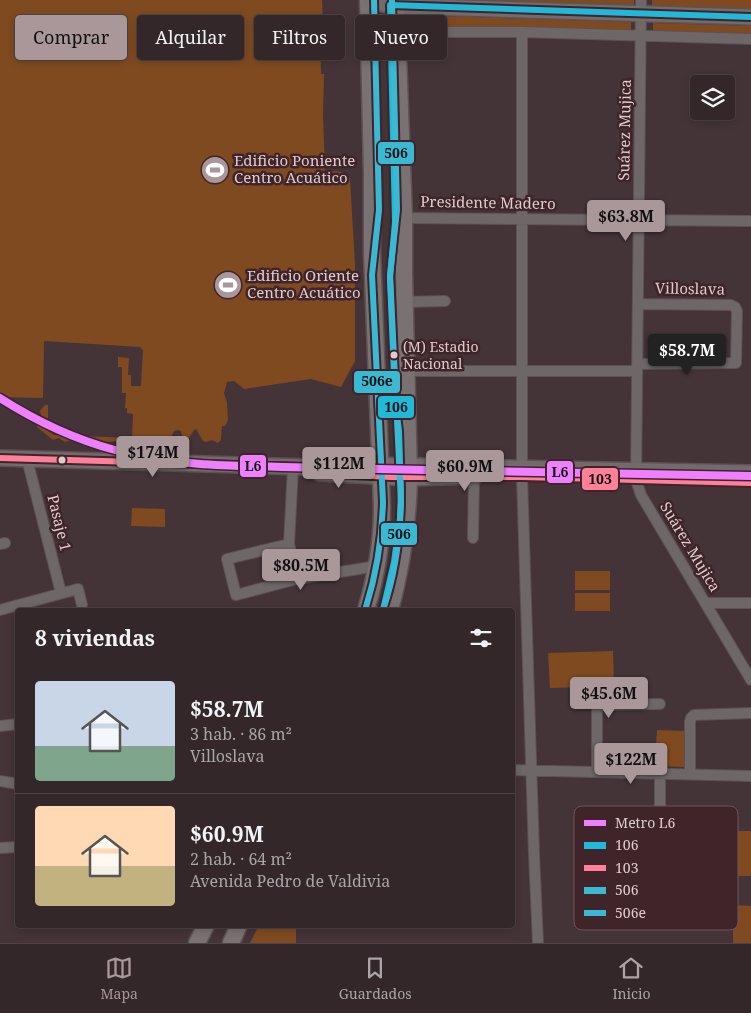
<!DOCTYPE html>
<html lang="es">
<head>
<meta charset="utf-8">
<style>
  body { margin:0; font-family:"Noto Serif",serif; background:#3e3335; color:#f1f3f6; height:100vh; display:flex; flex-direction:column; font-size:19px; white-space:nowrap }
  * { box-sizing:border-box; margin:0 }
  p { font-size:16px; color:#a9a5a8 }
  .icon { flex:none; width:28px; height:28px; fill:none; stroke:currentColor; stroke-width:2; stroke-linecap:round; stroke-linejoin:round }
  .map { position:relative; flex:1; overflow:hidden }
  .drawer { position:absolute; left:15px; top:608px; width:500px; height:320px; display:flex; flex-direction:column; background:#332729; border-radius:5px; box-shadow:0 2px 8px #0003,0 0 0 1px #4e4446 }
  .drawer>* { flex:none }
  .top-card { position:absolute; left:15px; top:15px; width:500px; height:45px; display:flex; gap:10px }
  .controls { position:absolute; left:690px; top:75px; display:grid; gap:10px }
  .controls a { display:grid; place-items:center; width:45px; height:45px; border-radius:5px; background:#332729; box-shadow:0 2px 8px #0003,0 0 0 1px #4e4446; font-size:25px }
  .price { position:absolute; translate:-50% -42px; padding:0 11px; border-radius:5px; background:#a9979a; color:#111; font-size:16px; line-height:32px; filter:drop-shadow(0 1px 2px #0008) }
  .price::after { content:''; position:absolute; left:50%; top:30px; width:15px; height:11px; margin-left:-8px; background:inherit; clip-path:polygon(0 0,100% 0,50% 100%) }
  .price.selected { background:#222; color:#fff }
  ul { padding:0; list-style:none }
  li { display:flex; align-items:center; gap:15px; height:125px; padding:0 20px }
  li+li { border-top:1px solid #4e4446 }
  li span { display:grid; place-items:center; flex:none; width:140px; height:100px; border-radius:5px; color:#555 }
  li>.icon { margin-inline-start:auto }
  span .icon { width:60px; height:60px; fill:#fffc; stroke-width:1 }
  li b { font-size:21px }
  h2 { display:flex; justify-content:space-between; align-items:center; height:60px; padding:0 20px; font-size:21px }
  .pill { padding:0 18px; border-radius:5px; background:#332729; box-shadow:0 2px 8px #0003,0 0 0 1px #4e4446; font-size:18px; line-height:45px }
  .pill.selected { background:#a9979a; color:#111 }
  .tabs { display:flex; justify-content:space-around; align-items:center; height:70px; border-top:1px solid #4e4446; background:#332729; font-size:14px; color:#a9a5a8 }
  .tabs a { display:grid; justify-items:center; gap:2px }
  .tabs .selected { color:#a9979a }
  .map>svg:first-child { display:block }
</style>
</head>
<body>
<div class="map">
<svg width="751" height="943" viewBox="0 0 751 943">
  <rect width="100%" height="100%" fill="#443437"/>
  <path fill="#7f4a20" d="M0,0H322L323,24H320L321,74H324L323,115L325,171C335,172 345,169 350,179L355,265V361L341,387L311,379L244,389L234,381L227,382L224,393L227,403L228,420L225,426H222L221,440L218,443L212,440L206,442L203,441L196,429L194,430L187,441L185,442L183,441L181,431L178,430L174,431L171,437C160,437 166,434 158,442L154,441L148,437H145L142,441L128,445L116,441L86,444L76,439L65,442L59,438L53,440L37,427V424L41,421L39,418L41,415L40,411L45,405H48V431L54,435L132,438L133,414L127,413V408H125L126,393H122V367H118V357L129,358L128,375H131V386H141L143,350L140,347L44,341L43,398L0,397Z
    M464,0H634V4L632,6Z
    M652,0H751V9L652,7Z
    M436,16L631,22V31L436,26Z
    M653,23L751,26V35L653,32Z
    M132,508L165,509V527L131,526Z
    M575,571H610V590H575Z
    M575,593H610V611H575Z
    M613,651L614,686L550,688L548,653Z
    M657,730L686,731L685,767L620,765V746L656,747Z
    M737,831H751V876H737Z
    M733,905L751,906V943H733Z
    M259,925H296V943H250Z"/>
  <g fill="none" stroke-linecap="round" stroke-linejoin="round">
    <defs>
      <path id="street" d="M641,0L636,480L641,495L751,680
        M425,7L432,26L438,32H522L751,39
        M522,32V477L534,854L538,943
        M404,218L751,221
        M405,302L445,301
        M637,364L736,363L737,311L735,307L731,305L638,304
        M406,371H637
        M27,459L61,593
        M293,467L289,544L297,579
        M473,538L474,476
        M0,544L5,543
        M289,544L227,559L236,595L297,579L377,566
        M706,603H751
        M0,610L78,589L82,605
        M0,726L18,724
        M512,770L751,776
        M597,772V705L660,704
        M690,774V722L691,718L694,715L751,713
        M0,781L18,784
        M0,848L18,847
        M609,859H660
        M660,897V773"/>
      <path id="secondary" d="M370,0L383,4L397,6L751,17
        M0,458L307,467L319,464L751,473
        M319,473L409,478L476,476"/>
      <path id="primary" d="M366,610C376,577 382,542 382,507L372,253V174L368,0
        M390,610C402,566 408,523 409,478L404,273V218L396,0
        M197,943L206,925
        M231,943L239,925"/>
    </defs>
    <use href="#street" stroke="#5e5153" stroke-width="12"/>
    <use href="#secondary" stroke="#5e5153" stroke-width="18"/>
    <use href="#primary" stroke="#5e5153" stroke-width="19"/>
    <use href="#street" stroke="#6e6767" stroke-width="10"/>
    <use href="#secondary" stroke="#736b6b" stroke-width="15"/>
    <use href="#primary" stroke="#7a7272" stroke-width="16"/>
    <defs>
      <path id="bus-1" d="M383,610L394,562L400,518L401,491L399,431L395,401L390,278L395,222L390,5L751,17"/>
      <path id="bus-2" d="M0,458L307,467L319,473L391,477H522L751,483"/>
      <path id="bus-3" d="M383,610C395,575 400,539 401,502L390,275L397,210L392,0"/>
      <path id="bus-4" d="M366,607C377,572 382,539 383,502L372,275L379,210L374,0"/>
    </defs>
    <use href="#bus-1" stroke="#3f2429" stroke-width="10"/>
    <use href="#bus-2" stroke="#3f2429" stroke-width="10"/>
    <use href="#bus-3" stroke="#3f2429" stroke-width="10"/>
    <use href="#bus-4" stroke="#3f2429" stroke-width="10"/>
    <use href="#bus-1" stroke="#20b9da" stroke-width="6"/>
    <use href="#bus-2" stroke="#ff8098" stroke-width="6"/>
    <use href="#bus-3" stroke="#3ab9d5" stroke-width="6"/>
    <use href="#bus-4" stroke="#3ab9d5" stroke-width="6"/>
    <defs>
      <path id="metro-1" d="M0,398C36,421 74,439 115,450C169,465 226,466 283,467C330,468 377,469 425,470C533,471 642,473 751,476"/>
    </defs>
    <use href="#metro-1" stroke="#3f2429" stroke-width="11"/>
    <use href="#metro-1" stroke="#ee80ff" stroke-width="8"/>
  </g>
  <defs>
    <symbol id="stadium-disc" viewBox="-11 -11 22 22"><circle r="9.5" fill="#a9979a" stroke="#3f2429"/><path d="M0-5a6.5 5 0 1 0 0 10a6.5 5 0 1 0 0-10ZM-3.5-1.8h7v3.6h-7Z" fill="#fff"/></symbol>
  </defs>
  <g fill-rule="evenodd">
    <use href="#stadium-disc" x="199" y="154" width="32" height="32"/>
    <use href="#stadium-disc" x="212" y="269" width="32" height="32"/>
  </g>
  <g fill="#dfcccf" stroke="#3f2429" stroke-width="2">
    <circle cx="394" cy="355" r="4.5"/>
    <circle cx="62" cy="460" r="4.5"/>
  </g>
  <g text-anchor="middle" stroke-width="5" stroke-linejoin="round" paint-order="stroke">
    <g font-size="14" fill="#dfcccf" stroke="#3f2429" text-anchor="start">
      <text x="403" y="352">(M) Estadio<tspan x="403" dy="17">Nacional</tspan></text>
    </g>
    <g font-size="15" fill="#dfcccf" stroke="#3f2429">
      <text transform="translate(625 130) rotate(-89)" y="5">Suárez Mujica</text>
      <text transform="translate(488 203) rotate(1)" y="5">Presidente Madero</text>
      <text transform="translate(690 289) rotate(1)" y="5">Villoslava</text>
      <text transform="translate(59 523) rotate(76)" y="5">Pasaje 1</text>
      <text transform="translate(690 547) rotate(59)" y="5">Suárez Mujica</text>
    </g>
    <g font-size="15" fill="#dfcccf" stroke="#3f2429" text-anchor="start">
      <text x="234" y="166">Edificio Poniente<tspan x="234" dy="17">Centro Acuático</tspan></text>
      <text x="247" y="281">Edificio Oriente<tspan x="247" dy="17">Centro Acuático</tspan></text>
    </g>
  </g>
  <rect x="574" y="806" width="164" height="124" rx="8" fill="#3f2429" stroke="#6f565b" stroke-width="1"/>
  <rect x="584" y="820" width="22" height="6" fill="#ee80ff"/>
  <rect x="584" y="842" width="22" height="7" fill="#20b9da"/>
  <rect x="584" y="865" width="22" height="6" fill="#ff8098"/>
  <rect x="584" y="887" width="22" height="7" fill="#3ab9d5"/>
  <rect x="584" y="910" width="22" height="6" fill="#3ab9d5"/>
  <g font-size="14" fill="#dfcccf">
    <text x="615" y="828">Metro L6</text>
    <text x="615" y="850">106</text>
    <text x="615" y="873">103</text>
    <text x="615" y="895">506</text>
    <text x="615" y="918">506e</text>
  </g>
  <g stroke="#3f2429" stroke-width="2">
    <rect x="377" y="141" width="38" height="24" rx="5" fill="#3ab9d5"/>
    <rect x="353" y="370" width="48" height="24" rx="5" fill="#3ab9d5"/>
    <rect x="377" y="395" width="38" height="24" rx="5" fill="#20b9da"/>
    <rect x="239" y="454" width="28" height="24" rx="5" fill="#ee80ff"/>
    <rect x="546" y="460" width="28" height="24" rx="5" fill="#ee80ff"/>
    <rect x="581" y="467" width="38" height="24" rx="5" fill="#ff8098"/>
    <rect x="380" y="522" width="38" height="24" rx="5" fill="#3ab9d5"/>
  </g>
  <g font-size="14" text-anchor="middle" font-weight="bold" fill="#111">
    <text x="396" y="158">506</text>
    <text x="377" y="386">506e</text>
    <text x="396" y="412">106</text>
    <text x="253" y="471">L6</text>
    <text x="560" y="477">L6</text>
    <text x="600" y="484">103</text>
    <text x="399" y="539">506</text>
  </g>
</svg>
<div class="controls">
<a><svg class="icon" aria-label="layers" viewBox="0 0 24 24"><path d="M12 4l9 5-9 5-9-5zM3 14l9 5 9-5"/></svg></a>
</div>
<b class="price" style="left:626px;top:242px">$63.8M</b>
<b class="price selected" style="left:687px;top:376px">$58.7M</b>
<b class="price" style="left:153px;top:478px">$174M</b>
<b class="price" style="left:339px;top:489px">$112M</b>
<b class="price" style="left:465px;top:492px">$60.9M</b>
<b class="price" style="left:301px;top:591px">$80.5M</b>
<b class="price" style="left:609px;top:719px">$45.6M</b>
<b class="price" style="left:631px;top:785px">$122M</b>
<div class="top-card">
<a class="pill selected">Comprar</a>
<a class="pill">Alquilar</a>
<a class="pill">Filtros</a>
<a class="pill">Nuevo</a>
</div>
<section class="drawer">
<h2>8 viviendas<svg class="icon" aria-label="filters" viewBox="0 0 24 24"><path d="M4 7h16M4 17h16"/><circle cx="9" cy="7" r="2"/><circle cx="15" cy="17" r="2"/></svg></h2>
<ul>
<li><span style="background:linear-gradient(#c9d6e8 65%,#7fa58c 0)"><svg class="icon" aria-label="home" viewBox="0 0 24 24"><path d="M3 11l9-7 9 7M6 9v11h12V9"/></svg></span><div><b>$58.7M</b><p>3 hab. · 86 m²</p><p>Villoslava</p></div></li>
<li><span style="background:linear-gradient(#ffd9b3 60%,#c2b280 0)"><svg class="icon" aria-label="home" viewBox="0 0 24 24"><path d="M3 11l9-7 9 7M6 9v11h12V9"/></svg></span><div><b>$60.9M</b><p>2 hab. · 64 m²</p><p>Avenida Pedro de Valdivia</p></div></li>
</ul>
</section>
</div>
<nav class="tabs">
<a class="selected"><svg class="icon" aria-label="map" viewBox="0 0 24 24"><path d="M3 6l6-2 6 2 6-2v14l-6 2-6-2-6 2zM9 4v14M15 6v14"/></svg>Mapa</a>
<a><svg class="icon" aria-label="saved" viewBox="0 0 24 24"><path d="M7 4h10v16l-5-4-5 4z"/></svg>Guardados</a>
<a><svg class="icon" aria-label="home" viewBox="0 0 24 24"><path d="M3 11l9-7 9 7M6 9v11h12V9"/></svg>Inicio</a>
</nav>
</body>
</html>
